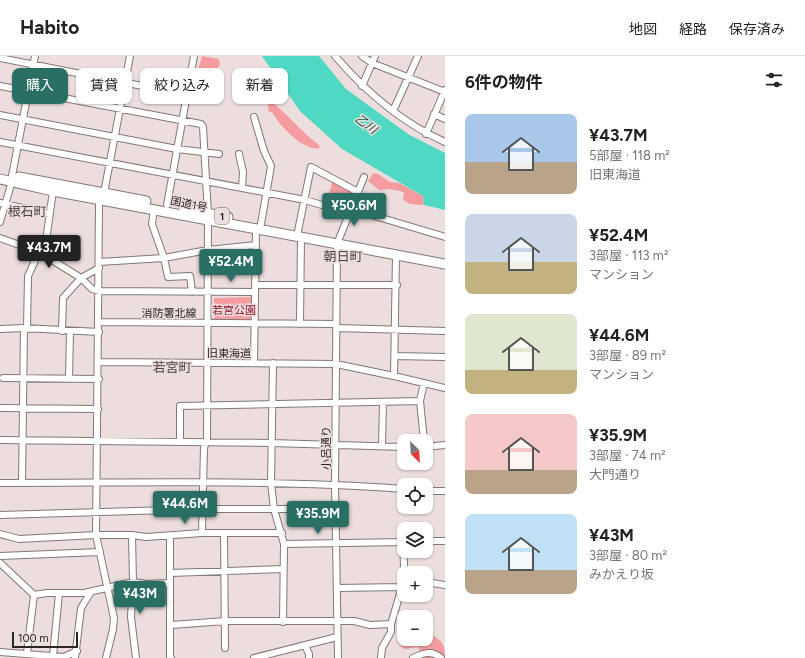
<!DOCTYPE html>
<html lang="ja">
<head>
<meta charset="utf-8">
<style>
  body { margin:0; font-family:Figtree,"Noto Sans JP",sans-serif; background:#f2f2f2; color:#222; height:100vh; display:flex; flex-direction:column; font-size:15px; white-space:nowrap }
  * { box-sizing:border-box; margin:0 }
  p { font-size:13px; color:#767676 }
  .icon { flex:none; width:22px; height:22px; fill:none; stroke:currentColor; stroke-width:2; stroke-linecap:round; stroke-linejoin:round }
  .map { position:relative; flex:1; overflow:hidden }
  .side { display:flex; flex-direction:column; background:#fff; width:360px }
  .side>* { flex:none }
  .hud { position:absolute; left:12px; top:12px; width:373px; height:36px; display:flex; gap:8px }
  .needle { width:26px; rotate:156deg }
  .buttons { position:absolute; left:397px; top:378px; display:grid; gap:8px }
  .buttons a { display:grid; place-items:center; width:36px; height:36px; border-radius:8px; background:#fff; box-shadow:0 1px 3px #0004; font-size:20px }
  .scale { position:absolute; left:12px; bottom:10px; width:66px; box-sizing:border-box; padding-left:4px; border:2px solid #2c2727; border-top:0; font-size:11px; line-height:14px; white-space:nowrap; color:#2c2727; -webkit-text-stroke:3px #eddede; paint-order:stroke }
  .price { position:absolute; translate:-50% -34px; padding:0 9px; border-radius:4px; background:#2a6f63; color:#fff; font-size:13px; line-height:26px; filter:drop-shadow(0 1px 2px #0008) }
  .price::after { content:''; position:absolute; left:50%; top:24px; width:12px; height:9px; margin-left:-6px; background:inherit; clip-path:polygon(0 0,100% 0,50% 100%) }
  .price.current { background:#222; color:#fff }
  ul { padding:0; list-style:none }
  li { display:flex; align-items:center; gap:12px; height:100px; padding:0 20px }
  li span { display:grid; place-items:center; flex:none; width:112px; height:80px; border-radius:8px; color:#555 }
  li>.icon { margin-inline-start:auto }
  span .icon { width:48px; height:48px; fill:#fffc; stroke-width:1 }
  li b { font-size:17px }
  h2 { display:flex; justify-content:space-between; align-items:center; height:48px; padding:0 20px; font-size:17px }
  .pill { padding:0 14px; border-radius:8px; background:#fff; box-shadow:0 1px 3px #0004; font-size:14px; line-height:36px }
  .pill.current { background:#2a6f63; color:#fff }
  header { display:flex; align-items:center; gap:24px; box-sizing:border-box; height:56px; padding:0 20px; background:#fff; border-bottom:1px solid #e0e0e0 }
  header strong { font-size:19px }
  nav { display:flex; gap:22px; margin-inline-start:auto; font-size:14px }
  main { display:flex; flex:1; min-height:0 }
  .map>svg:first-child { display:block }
</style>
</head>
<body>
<header>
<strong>Habito</strong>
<nav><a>地図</a><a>経路</a><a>保存済み</a></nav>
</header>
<main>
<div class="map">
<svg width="445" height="602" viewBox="0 0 445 602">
  <rect width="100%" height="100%" fill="#eddede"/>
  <path fill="#f59ca1" d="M202,0L219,3L220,9L213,19L205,39L191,37Z
    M267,42C286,56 300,75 319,89L320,92C305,96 279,70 273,57L269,56Z
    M373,117L378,118L390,126L399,127L423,140L424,149L410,148L403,144L404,136L389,133L379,134L368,125Z
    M332,126L354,138L350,142L344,143L339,140L333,148L327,147Z
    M253,241V266L214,267V242Z
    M404,576V583H426V576H428C441,585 445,585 445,602H421L423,601L418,591L404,593L397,586L400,577Z"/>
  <path fill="#4fd8c2" d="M262,0H319L346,33L408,78L445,97V154L424,149L423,140L342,93L300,55Z"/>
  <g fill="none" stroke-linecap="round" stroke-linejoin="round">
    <defs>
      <path id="minor" d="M335,0C366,36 402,67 445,86
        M362,0L372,7L445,36
        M0,2L188,39
        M0,30L201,68L203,71L208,158L207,386L204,391L202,477
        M362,30L375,0
        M393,55L418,0
        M434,58L445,63
        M0,59L177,93L219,98
        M254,61L264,95L271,110L261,168
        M426,78L445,34
        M0,86L305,144L332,152L365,157L445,181
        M239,98L243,116L242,132
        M12,120L35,0
        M0,147L49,158
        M167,149L194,0
        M154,153L152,168L164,202L168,221L190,220L192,236
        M0,166L12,125
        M298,175L311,111L358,136
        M0,182L39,196L81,222L92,233L99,235L255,236
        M44,199L53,135
        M99,206L164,202L208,194L256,189
        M255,229H397
        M99,266L336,268
        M300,268L301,181
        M336,272L445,275
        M0,273L24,272L99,276
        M27,273L28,220L39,196
        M62,275L63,242L81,222L99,212
        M395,300L445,301
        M99,306L336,308L394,320L445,332
        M254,307L256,173
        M273,307L271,427L274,453L284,488L404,486
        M394,320L396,199
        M3,322L99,323
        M69,323L70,275
        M424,327L420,345L424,385
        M0,352L98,353
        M0,384L271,387L404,391
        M180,386V350L420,345
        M382,390L383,346
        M426,391L445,389
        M0,427C135,427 270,423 404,433
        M22,427L24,272
        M426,435H445
        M0,459L203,453H336
        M224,477L225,592
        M0,478L19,483L96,479H132L146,481L202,477H282
        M132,479L133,526L131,561L136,602
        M170,480V601L171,602
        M426,485H445
        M0,500L100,496
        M0,507L34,539
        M170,517L283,513
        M426,526L445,529
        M337,532L402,531
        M34,539L47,537H84L133,526L147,528L169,527
        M283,566L284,488
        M171,569L225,565H354L370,569L391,568
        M305,589L309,598V602
        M0,596L64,601L77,595
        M27,597L34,539
        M53,600L59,537
        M75,602L81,552L91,536
        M106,602L113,573L114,562L96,479L99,149L104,137L130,0
        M254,602L337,581
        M338,602L335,428L337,188L364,121
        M381,602L382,592L391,576V568L402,531L404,509L403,486
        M413,602C423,597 432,594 441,602"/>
      <path id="highway" d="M19,121L146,145
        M0,123L53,135L445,208
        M184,153L228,161"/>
    </defs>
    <use href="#minor" stroke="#837777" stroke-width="8"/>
    <use href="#highway" stroke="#837777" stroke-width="11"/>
    <use href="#minor" stroke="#fff" stroke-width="6"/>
    <use href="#highway" stroke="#fff" stroke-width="9"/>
  </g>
  <g text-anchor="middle" stroke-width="3" stroke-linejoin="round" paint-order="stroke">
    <rect fill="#eddede" stroke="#665e5e" stroke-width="1" x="215" y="152" width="14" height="16" rx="3"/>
    <g font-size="10" font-weight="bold" fill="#2c2727">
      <text x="222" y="164">1</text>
    </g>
    <g font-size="11" fill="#2c2727" stroke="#eddede">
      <text transform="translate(189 148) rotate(12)" y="4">国道1号</text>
      <text x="169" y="261">消防署北線</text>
      <text x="229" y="301">旧東海道</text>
      <text transform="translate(326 392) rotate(-90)" y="4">小呂通り</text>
    </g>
    <g font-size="11" fill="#911a31" stroke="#eddede">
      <text x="234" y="258">若宮公園</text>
    </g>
    <g font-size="12" font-style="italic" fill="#114c43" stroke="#eddede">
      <text transform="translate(366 68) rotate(36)" y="4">乙川</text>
    </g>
    <g font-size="13" fill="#4e4343" stroke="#eddede">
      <text x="27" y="160">根石町</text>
      <text x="343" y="205">朝日町</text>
      <text x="172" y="316">若宮町</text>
    </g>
  </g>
</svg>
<div class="buttons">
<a><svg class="needle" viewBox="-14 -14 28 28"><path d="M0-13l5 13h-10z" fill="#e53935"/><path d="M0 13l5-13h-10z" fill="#767676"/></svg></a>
<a><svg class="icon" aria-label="locate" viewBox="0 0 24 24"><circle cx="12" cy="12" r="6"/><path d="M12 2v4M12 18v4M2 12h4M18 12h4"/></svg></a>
<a><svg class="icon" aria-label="layers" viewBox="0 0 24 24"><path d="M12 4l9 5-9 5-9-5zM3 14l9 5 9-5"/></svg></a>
<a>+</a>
<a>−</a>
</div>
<div class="scale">100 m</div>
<b class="price" style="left:354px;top:171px">¥50.6M</b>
<b class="price current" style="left:49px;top:213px">¥43.7M</b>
<b class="price" style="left:231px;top:227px">¥52.4M</b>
<b class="price" style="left:185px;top:469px">¥44.6M</b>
<b class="price" style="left:318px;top:479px">¥35.9M</b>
<b class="price" style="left:140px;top:559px">¥43M</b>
<div class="hud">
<a class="pill current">購入</a>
<a class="pill">賃貸</a>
<a class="pill">絞り込み</a>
<a class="pill">新着</a>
</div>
</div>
<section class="side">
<h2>6件の物件<svg class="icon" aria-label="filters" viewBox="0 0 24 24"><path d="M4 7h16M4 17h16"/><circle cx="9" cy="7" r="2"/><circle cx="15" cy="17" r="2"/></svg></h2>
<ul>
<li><span style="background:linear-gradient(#a9c7e8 60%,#b9a48a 0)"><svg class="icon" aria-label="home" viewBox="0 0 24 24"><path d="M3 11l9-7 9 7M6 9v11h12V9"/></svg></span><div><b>¥43.7M</b><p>5部屋 · 118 m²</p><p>旧東海道</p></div></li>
<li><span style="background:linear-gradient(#c9d6e8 60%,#c2b280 0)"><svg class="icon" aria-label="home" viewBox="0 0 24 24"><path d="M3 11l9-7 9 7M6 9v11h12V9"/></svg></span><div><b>¥52.4M</b><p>3部屋 · 113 m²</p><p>マンション</p></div></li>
<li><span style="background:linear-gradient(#dfe7d0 70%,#c2b280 0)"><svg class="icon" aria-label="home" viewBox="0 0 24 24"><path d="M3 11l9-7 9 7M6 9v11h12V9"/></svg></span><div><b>¥44.6M</b><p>3部屋 · 89 m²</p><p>マンション</p></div></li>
<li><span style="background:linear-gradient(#f6c9c9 70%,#b9a48a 0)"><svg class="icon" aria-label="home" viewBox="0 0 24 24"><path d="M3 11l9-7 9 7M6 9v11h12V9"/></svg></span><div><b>¥35.9M</b><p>3部屋 · 74 m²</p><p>大門通り</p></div></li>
<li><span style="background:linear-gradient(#bfe0f5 70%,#b9a48a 0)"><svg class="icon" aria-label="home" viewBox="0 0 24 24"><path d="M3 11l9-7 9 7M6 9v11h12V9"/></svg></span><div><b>¥43M</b><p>3部屋 · 80 m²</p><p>みかえり坂</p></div></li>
</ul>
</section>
</main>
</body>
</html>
